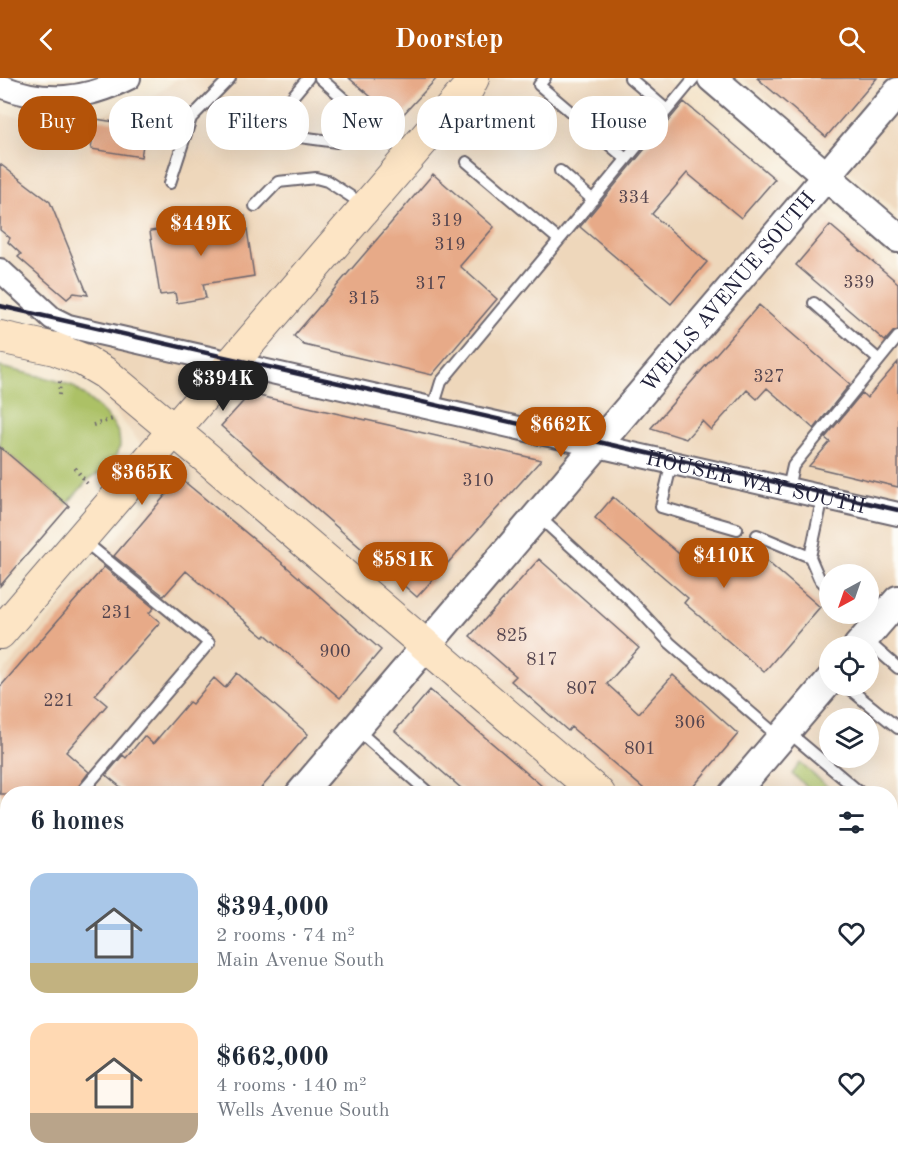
<!DOCTYPE html>
<html lang="en">
<head>
<meta charset="utf-8">
<style>
  body { margin:0; font-family:"Old Standard TT",serif; background:#f6f6f7; color:#1f2937; height:100vh; display:flex; flex-direction:column; font-size:22px; white-space:nowrap }
  * { box-sizing:border-box; margin:0 }
  p { font-size:20px; color:#747a83 }
  .icon { flex:none; width:33px; height:33px; fill:none; stroke:currentColor; stroke-width:2; stroke-linecap:round; stroke-linejoin:round }
  .map { position:relative; flex:1; overflow:hidden }
  .details { position:absolute; left:0px; top:708px; width:898px; height:384px; display:flex; flex-direction:column; background:#fff; border-radius:24px 24px 0 0; box-shadow:0 6px 24px #0002 }
  .details>* { flex:none }
  .hud { position:absolute; left:18px; top:18px; width:862px; height:54px; display:flex; gap:12px }
  .needle { width:39px; rotate:220deg }
  .tools { position:absolute; left:819px; top:486px; display:grid; gap:12px }
  .tools a { display:grid; place-items:center; width:60px; height:60px; border-radius:50%; background:#fff; box-shadow:0 6px 24px #0002; font-size:30px }
  .price { position:absolute; translate:-50% -51px; padding:0 14px; border-radius:21px; background:#b45309; color:#fff; font-size:20px; line-height:39px; filter:drop-shadow(0 2px 3px #0008) }
  .price::after { content:''; position:absolute; left:50%; top:36px; width:18px; height:14px; margin-left:-9px; background:inherit; clip-path:polygon(0 0,100% 0,50% 100%) }
  .price.current { background:#222; color:#fff }
  ul { padding:0; list-style:none }
  li { display:flex; align-items:center; gap:18px; height:150px; padding:0 30px }
  li span { display:grid; place-items:center; flex:none; width:168px; height:120px; border-radius:18px; color:#555 }
  li>.icon { margin-inline-start:auto }
  span .icon { width:72px; height:72px; fill:#fffc; stroke-width:1 }
  li b { font-size:26px }
  h2 { display:flex; justify-content:space-between; align-items:center; height:72px; padding:0 30px; font-size:26px }
  .tag { padding:0 21px; border-radius:24px; background:#fff; box-shadow:0 6px 24px #0002; font-size:21px; line-height:54px }
  .tag.current { background:#b45309; color:#fff }
  header { display:flex; justify-content:space-between; align-items:center; height:78px; padding:0 30px; background:#b45309; color:#fff; font-size:27px; font-weight:800 }
  .map>svg:first-child { display:block }
</style>
</head>
<body>
<header><svg class="icon" aria-label="back" viewBox="0 0 24 24"><path d="M15 5l-7 7 7 7"/></svg>Doorstep<svg class="icon" aria-label="search" viewBox="0 0 24 24"><circle cx="10" cy="10" r="6"/><path d="M15 15l6 6"/></svg></header>
<div class="map">
<svg width="898" height="1092" viewBox="0 0 898 1092">
  <rect width="100%" height="100%" fill="#fdfcf7"/>
  <filter id="ink" filterUnits="userSpaceOnUse"><feTurbulence type="fractalNoise" baseFrequency=".0167" numOctaves="2"/><feDisplacementMap in="SourceGraphic" scale="12" xChannelSelector="R" yChannelSelector="G"/><feConvolveMatrix kernelMatrix="1 2 1 2 8 2 1 2 1" color-interpolation-filters="sRGB"/></filter>
  <filter id="wash" filterUnits="userSpaceOnUse"><feTurbulence type="fractalNoise" baseFrequency=".008" numOctaves="4" result="noise"/><feDisplacementMap in="SourceGraphic" scale="24" xChannelSelector="R" yChannelSelector="G"/><feGaussianBlur stdDeviation="1.35" result="paint"/><feColorMatrix in="noise" values="0 0 0 0 0 0 0 0 0 0 0 0 0 0 0 0 0 1.4 0 .05"/><feComposite in="paint" operator="in"/></filter>
  <g filter="url(#wash)">
    <rect width="100%" height="100%" fill="#f4e5cc"/>
    <path fill="#eed7bb" fill-rule="evenodd" d="M178,0H664L898,196V1006L891,1014V716H8L7,986L0,979V598L167,401L0,183V36L70,46L151,21ZM830,496H868V536H830ZM830,568H868V608H830ZM830,640H868V680H830Z
      M742,0H898V135Z
      M124,1085H832L825,1092H133Z"/>
    <path fill="#acc166" stroke="#677250" stroke-width="1.5" d="M0,289L51,301L73,308L99,330L114,347L119,357L120,368L111,388L89,401L67,426L0,369Z
      M800,685L835,715H815L792,696Z"/>
    <g id="blocks">
      <path fill="#e7aa88" d="M349,0H437L398,42Z
        M757,0H877L826,59Z
        M684,24L775,101L741,140L687,95L652,136L707,184L671,226L580,149Z
        M96,41L146,49L141,79L91,71Z
        M0,86L50,124L88,217L74,215L67,221L18,179L21,176L8,164L10,160L0,152Z
        M433,96L494,149L460,188L497,221L432,297L304,267L294,258Z
        M245,138L254,198L203,206L206,220L177,225L175,215L160,217L150,153Z
        M830,147L898,205V252L893,254L885,263L796,187Z
        M759,227L850,306L814,351L767,310L757,321L747,312L711,352L702,343L686,361L651,350Z
        M898,284V409L809,388L830,364L825,360L862,315L867,320Z
        M250,316L393,348L541,382L417,519L221,348Z
        M0,369L69,428L0,508Z
        M180,400L279,482L381,572L340,620L266,557L264,559L186,493L164,518L114,478Z
        M613,419L706,499L740,460L820,529L764,594L684,525L688,520L595,440Z
        M539,481L639,570L607,606L639,635L673,597L738,656L687,716H650L571,649L568,653L511,603L516,598L470,558Z
        M104,489L154,530L149,535L160,544L95,617L107,627L66,674L89,694L73,716H0V609Z
        M237,595L308,656L256,716H129L106,697L123,677L126,680L144,658L153,666L189,624L192,626L214,600L225,610Z
        M430,612L528,696L551,716H468L395,653Z"/>
    </g>
  </g>
  <g filter="url(#ink)">
    <use href="#blocks" fill-opacity="0" stroke="#6c666e" stroke-width="1.5"/>
    <g fill="none" stroke-linecap="round" stroke-linejoin="round">
      <defs>
        <path id="service" d="M308,0L263,54L337,64L362,35
          M320,0L407,76
          M545,0L539,7L626,81
          M630,0L667,32
          M467,84L559,162
          M560,93L593,122
          M170,105L191,40L230,0
          M255,128L278,104L316,100L327,103L364,127
          M814,225L879,282
          M433,330L441,304L694,0
          M672,384L661,429L737,451
          M788,410L793,388L898,259
          M823,418L810,479L819,500L830,512
          M538,438L632,524L670,565L780,660
          M757,457L810,479
          M857,536L873,550
          M865,561L898,590
          M846,608L898,650
          M356,651L430,716
          M787,653L862,716
          M80,716L209,565L84,463
          M891,739L898,745
          M0,809L8,800
          M55,1092L61,1084
          M623,1092L629,1084"/>
        <g id="minor">
          <path d="M0,8C46,26 85,22 129,0"/>
          <path id="s1" d="M0,192L52,240L68,248L898,436"/>
          <path d="M891,1051L898,1046"/>
          <path d="M850,1092L856,1084"/>
          <path d="M895,1092L898,1088"/>
        </g>
        <g id="tertiary">
          <path d="M712,0L898,160"/>
          <path d="M858,568L898,522"/>
          <path id="s2" d="M300,716L898,14"/>
          <path d="M733,716L830,602"/>
          <path d="M0,1065L8,1057"/>
          <path d="M412,1092L418,1084"/>
        </g>
        <path id="secondary" d="M0,259L55,271L83,282L105,295L202,376L599,716
          M0,555L468,10L473,0
          M891,962L898,968
          M0,1014L8,1020
          M84,1084L92,1092"/>
      </defs>
      <use href="#service" stroke="#6c666e" stroke-width="14"/>
      <use href="#minor" stroke="#6c666e" stroke-width="26"/>
      <use href="#tertiary" stroke="#6c666e" stroke-width="32"/>
      <use href="#secondary" stroke="#6c666e" stroke-width="34"/>
      <path stroke="#6c666e" stroke-width="4" stroke-dasharray="1.5 4.5" stroke-linecap="butt" d="M59,317L60,303
        M93,347L116,340
        M75,390L88,407"/>
      <use href="#service" stroke="#fff" stroke-width="10"/>
      <use href="#minor" stroke="#fff" stroke-width="22"/>
      <use href="#tertiary" stroke="#fff" stroke-width="28"/>
      <use href="#secondary" stroke="#fde5c5" stroke-width="32"/>
      <path stroke="#22223b" stroke-width="4.5" d="M0,228L898,432"/>
    </g>
  </g>
  <g text-anchor="middle" stroke-width="4.5" stroke-linejoin="round" paint-order="stroke">
    <g font-size="18" fill="#53444e">
      <text x="634" y="125">334</text>
      <text x="447" y="148">319</text>
      <text x="450" y="172">319</text>
      <text x="859" y="210">339</text>
      <text x="431" y="211">317</text>
      <text x="364" y="226">315</text>
      <text x="769" y="304">327</text>
      <text x="478" y="408">310</text>
      <text x="117" y="540">231</text>
      <text x="512" y="563">825</text>
      <text x="335" y="579">900</text>
      <text x="542" y="587">817</text>
      <text x="582" y="616">807</text>
      <text x="59" y="628">221</text>
      <text x="690" y="650">306</text>
      <text x="640" y="676">801</text>
    </g>
    <g font-size="21" fill="#22223b" stroke="#fdfcf7">
      <text dy="7" stroke="none"><textPath href="#s2" startOffset="660">WELLS AVENUE SOUTH</textPath></text>
      <text dy="7" stroke="none"><textPath href="#s1" startOffset="794">HOUSER WAY SOUTH</textPath></text>
    </g>
  </g>
</svg>
<div class="tools">
<a><svg class="needle" viewBox="-14 -14 28 28"><path d="M0-13l5 13h-10z" fill="#e53935"/><path d="M0 13l5-13h-10z" fill="#747a83"/></svg></a>
<a><svg class="icon" aria-label="locate" viewBox="0 0 24 24"><circle cx="12" cy="12" r="6"/><path d="M12 2v4M12 18v4M2 12h4M18 12h4"/></svg></a>
<a><svg class="icon" aria-label="layers" viewBox="0 0 24 24"><path d="M12 4l9 5-9 5-9-5zM3 14l9 5 9-5"/></svg></a>
</div>
<b class="price" style="left:201px;top:179px">$449K</b>
<b class="price current" style="left:223px;top:334px">$394K</b>
<b class="price" style="left:561px;top:380px">$662K</b>
<b class="price" style="left:142px;top:428px">$365K</b>
<b class="price" style="left:724px;top:511px">$410K</b>
<b class="price" style="left:403px;top:515px">$581K</b>
<div class="hud">
<a class="tag current">Buy</a>
<a class="tag">Rent</a>
<a class="tag">Filters</a>
<a class="tag">New</a>
<a class="tag">Apartment</a>
<a class="tag">House</a>
</div>
<section class="details">
<h2>6 homes<svg class="icon" aria-label="filters" viewBox="0 0 24 24"><path d="M4 7h16M4 17h16"/><circle cx="9" cy="7" r="2"/><circle cx="15" cy="17" r="2"/></svg></h2>
<ul>
<li><span style="background:linear-gradient(#a9c7e8 75%,#c2b280 0)"><svg class="icon" aria-label="home" viewBox="0 0 24 24"><path d="M3 11l9-7 9 7M6 9v11h12V9"/></svg></span><div><b>$394,000</b><p>2 rooms · 74 m²</p><p>Main Avenue South</p></div><svg class="icon" aria-label="heart" viewBox="0 0 24 24"><path d="M12 20l-8-8c-3-5 5-10 8-4 3-6 11-1 8 4z"/></svg></li>
<li><span style="background:linear-gradient(#ffd9b3 75%,#b9a48a 0)"><svg class="icon" aria-label="home" viewBox="0 0 24 24"><path d="M3 11l9-7 9 7M6 9v11h12V9"/></svg></span><div><b>$662,000</b><p>4 rooms · 140 m²</p><p>Wells Avenue South</p></div><svg class="icon" aria-label="heart" viewBox="0 0 24 24"><path d="M12 20l-8-8c-3-5 5-10 8-4 3-6 11-1 8 4z"/></svg></li>
</ul>
</section>
</div>
</body>
</html>
